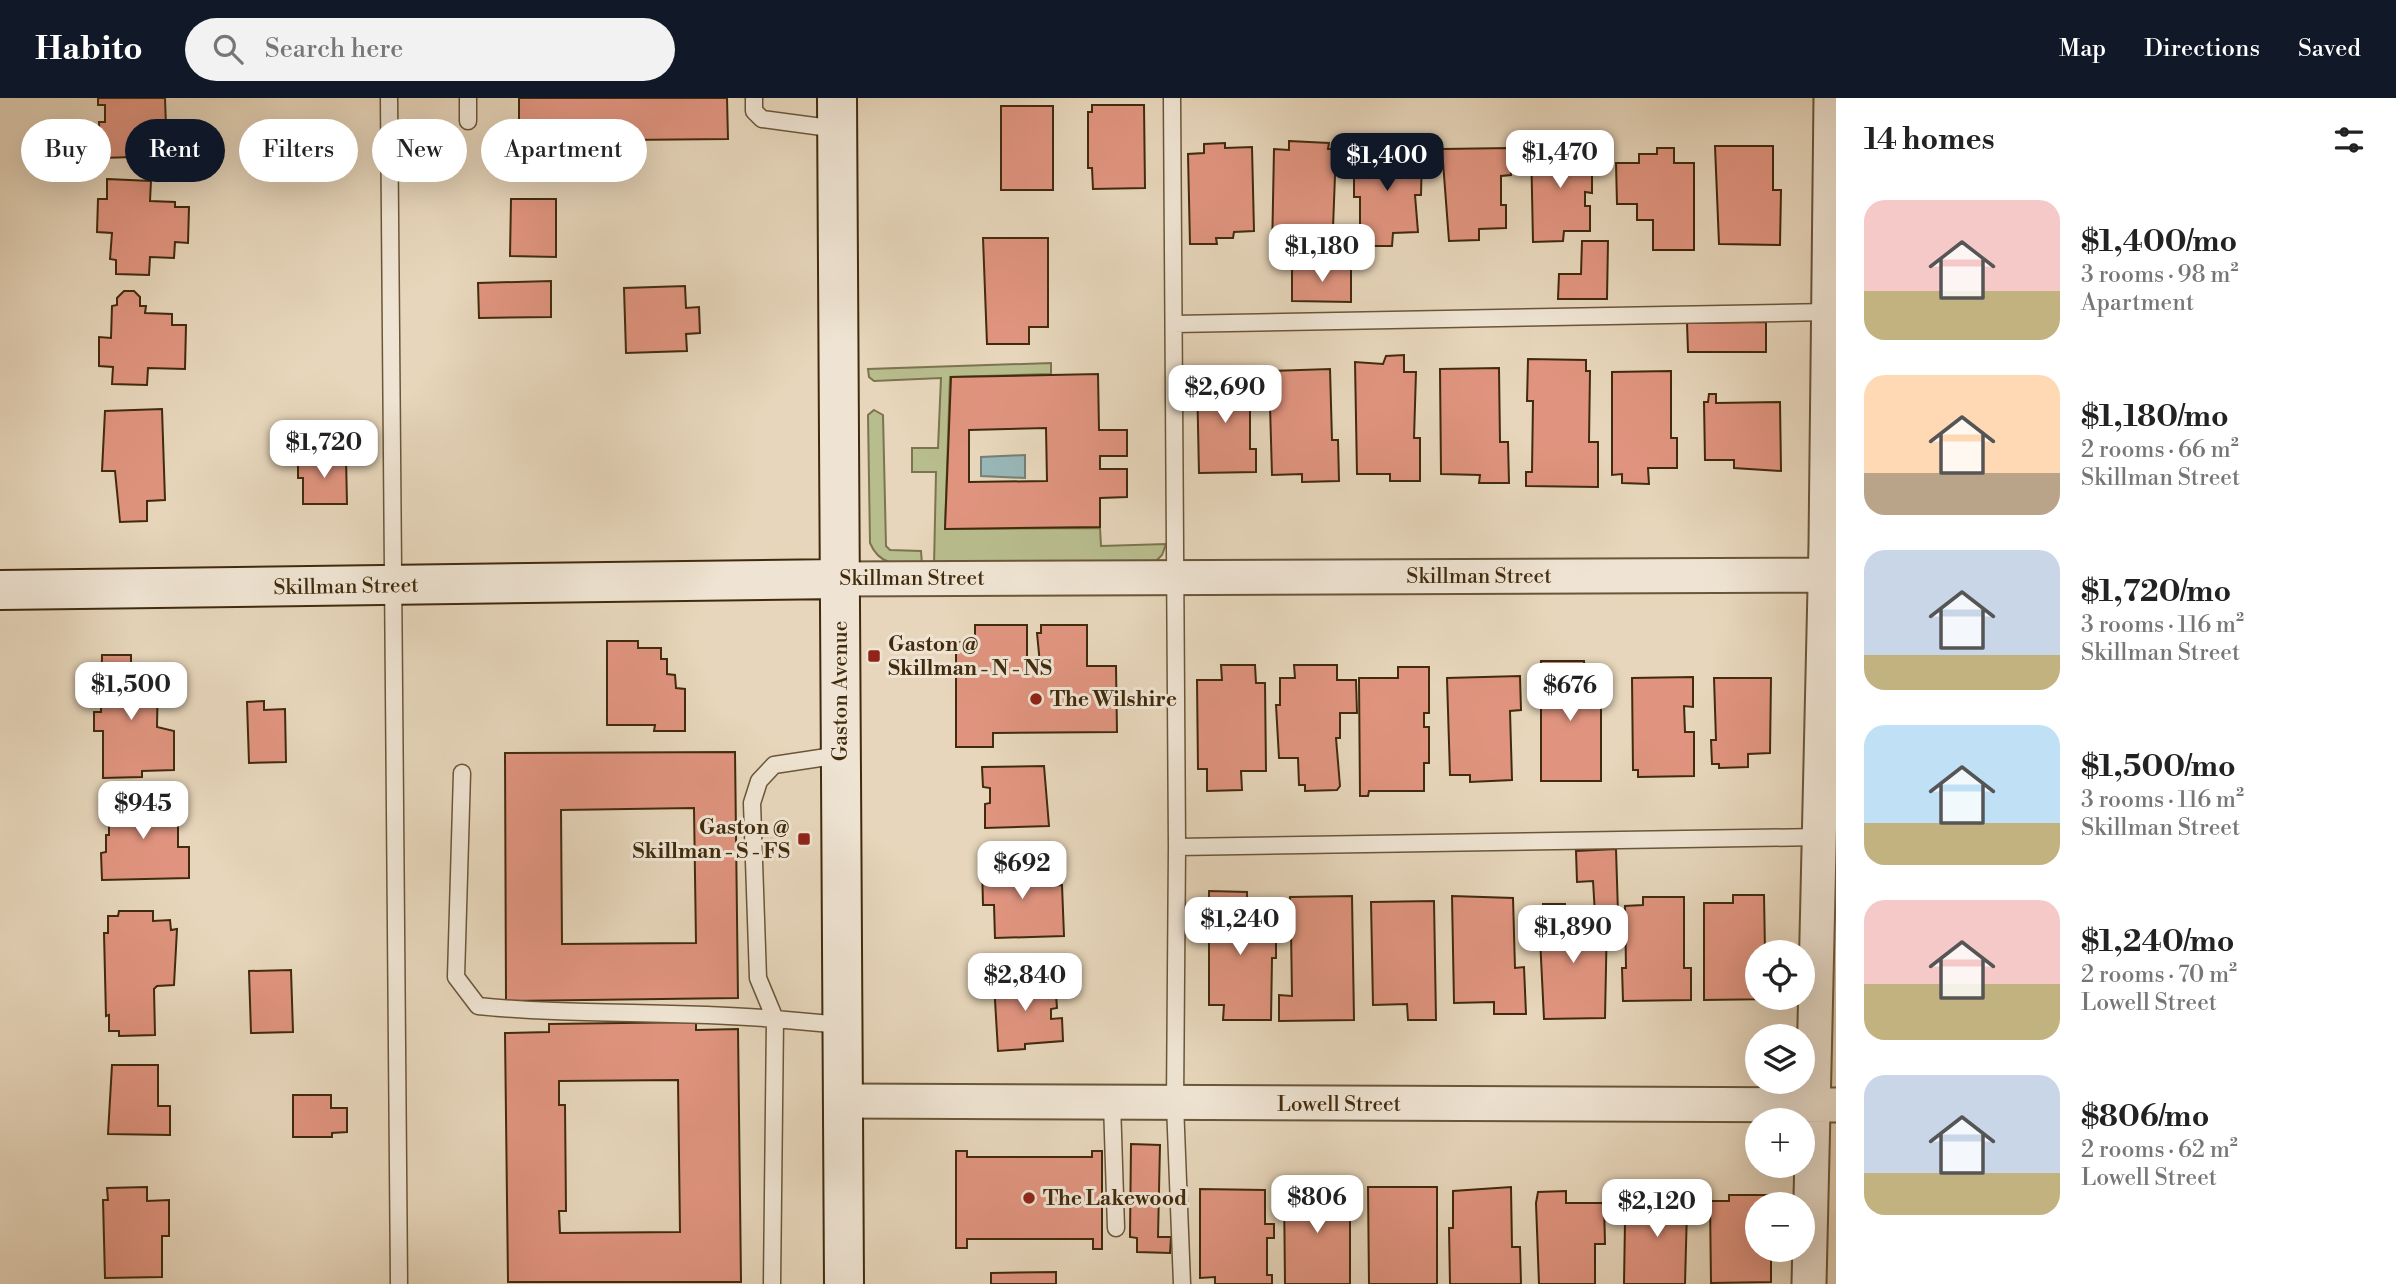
<!DOCTYPE html>
<html lang="en">
<head>
<meta charset="utf-8">
<style>
  body { margin:0; font-family:"Libre Bodoni",serif; background:#f2f2f2; color:#222; height:100vh; display:flex; flex-direction:column; font-size:26px; white-space:nowrap }
  * { box-sizing:border-box; margin:0 }
  p { font-size:23px; color:#767676 }
  .icon { flex:none; width:38px; height:38px; fill:none; stroke:currentColor; stroke-width:2; stroke-linecap:round; stroke-linejoin:round }
  .map { position:relative; flex:1; overflow:hidden }
  .panel { display:flex; flex-direction:column; background:#fff; width:560px }
  .panel>* { flex:none }
  .top-card { position:absolute; left:21px; top:21px; width:665px; height:63px; display:flex; gap:14px }
  .controls { position:absolute; left:1745px; top:842px; display:grid; gap:14px }
  .controls a { display:grid; place-items:center; width:70px; height:70px; border-radius:50%; background:#fff; box-shadow:0 7px 28px #0002; font-size:35px }
  .price { position:absolute; translate:-50% -60px; padding:0 16px; border-radius:14px; background:#fff; color:#222; font-size:23px; line-height:46px; filter:drop-shadow(0 2px 4px #0008) }
  .price::after { content:''; position:absolute; left:50%; top:42px; width:21px; height:16px; margin-left:-10px; background:inherit; clip-path:polygon(0 0,100% 0,50% 100%) }
  .price.current { background:#111827; color:#fff }
  ul { padding:0; list-style:none }
  li { display:flex; align-items:center; gap:21px; height:175px; padding:0 28px }
  li span { display:grid; place-items:center; flex:none; width:196px; height:140px; border-radius:21px; color:#555 }
  li>.icon { margin-inline-start:auto }
  span .icon { width:84px; height:84px; fill:#fffc; stroke-width:1 }
  li b { font-size:30px }
  h2 { display:flex; justify-content:space-between; align-items:center; height:84px; padding:0 28px; font-size:30px }
  .chip { padding:0 24px; border-radius:32px; background:#fff; box-shadow:0 7px 28px #0002; font-size:24px; line-height:63px }
  .chip.current { background:#111827; color:#fff }
  header { display:flex; align-items:center; gap:42px; box-sizing:border-box; height:98px; padding:0 35px; background:#111827; color:#fff }
  header strong { font-size:33px }
  nav { display:flex; gap:38px; margin-inline-start:auto; font-size:24px }
  .search { width:490px; height:63px; background:#f2f2f2; display:flex; align-items:center; gap:18px; box-sizing:border-box; padding:0 24px; border-radius:38px; color:#767676; font-size:26px }
  main { display:flex; flex:1; min-height:0 }
  .map>svg:first-child { display:block }
</style>
</head>
<body>
<header>
<strong>Habito</strong>
<div class="search"><svg class="icon" aria-label="search" viewBox="0 0 24 24"><circle cx="10" cy="10" r="6"/><path d="M15 15l6 6"/></svg>Search here</div>
<nav><a>Map</a><a>Directions</a><a>Saved</a></nav>
</header>
<main>
<div class="map">
<svg width="1836" height="1186" viewBox="0 0 1836 1186">
  <rect width="100%" height="100%" fill="#e7d6bb"/>
  <filter id="stains"><feTurbulence type="fractalNoise" baseFrequency=".00286" numOctaves="4"/><feColorMatrix values="0 0 0 0 .2 0 0 0 0 .09 0 0 0 0 .02 0 0 0 .5 -.17"/></filter>
  <radialGradient id="worn" r=".72"><stop offset=".6" stop-color="#630" stop-opacity="0"/><stop offset="1" stop-color="#630" stop-opacity=".3"/></radialGradient>
  <path fill="#b8bd8e" stroke="#7c744e" stroke-width="2" d="M1051,265V276L950,279L945,431L1100,430L1101,448L1166,446L1162,457L1154,465L934,468L936,374H912V350H938L941,280L874,283L869,279L868,271Z
    M874,312L883,317L886,448L890,452L921,453L922,466C899,466 880,469 870,445L868,317Z"/>
  <path fill="#98b7b8" stroke="#757f74" stroke-width="2" d="M1025,357V380L981,378V359Z"/>
  <path fill="#e0947f" stroke="#412b0d" stroke-width="2" fill-rule="evenodd" d="M98,0H165L167,58L101,60L99,24H105V7H98Z
    M519,0H727L728,41L519,43Z
    M1092,7H1144L1145,90L1093,91L1092,70H1088V14H1092Z
    M1001,8H1053V92H1001Z
    M1396,40L1394,56H1422L1421,97H1415L1418,134L1393,135L1392,148H1360V99H1354V59H1361V50H1379V41Z
    M1289,43L1329,45L1328,51H1336L1332,156L1272,155L1274,51L1289,52Z
    M1225,45V50L1252,49L1254,133L1234,134L1233,140H1216L1217,146H1190L1188,56L1204,55V46Z
    M1531,45H1583V53H1592V95L1585,94V108H1590V133H1564L1563,143L1533,144Z
    M1715,48H1773V92H1781L1780,147L1719,146Z
    M1510,50L1511,77L1501,78V107H1506V130L1479,131V142L1449,143L1442,51Z
    M1657,50H1674V65H1694V152H1653V122H1637V106H1617L1616,65H1639V56H1657Z
    M107,81L151,83L150,103L175,104V109H189L188,145L175,144L174,160L150,159L149,177L116,176V162L110,161L112,135L97,134L98,101H107Z
    M511,101H556V159L510,158Z
    M983,140H1048V229H1029V246H987Z
    M1582,143H1608L1607,201H1558L1559,176H1581Z
    M1292,168H1351V204L1292,203Z
    M551,183V219L479,220L478,185Z
    M685,188L686,210L699,209L700,235L686,236L687,253L626,255L624,190Z
    M124,193H134L140,199V208H146L145,215L172,216V227H186L185,271L148,270L147,287L112,286L113,269L99,268V239L111,240L112,208L117,207V200Z
    M1766,224V254H1688L1687,225Z
    M1404,257V274H1416L1414,340H1420V383H1390V376H1357L1355,264L1383,266L1386,258Z
    M1528,261L1586,262V273H1590L1589,344H1598V389L1526,388V374H1532L1533,303H1527Z
    M1499,270L1500,344H1508L1509,385H1479L1480,377L1441,376L1440,271Z
    M1330,271L1332,342H1338L1339,383L1302,384V376L1272,377L1269,273Z
    M1671,273V340H1677V370H1648L1649,386L1622,385V376L1612,377V274Z
    M1098,276L1099,332H1127V358H1100V371H1127V399L1100,400V429L945,431L951,279ZM1046,330L1047,383L969,384V332Z
    M1255,280V306L1250,305V351H1256V374L1199,375L1197,281Z
    M1709,296H1716V305L1780,304L1781,373L1734,370V362H1705L1704,304H1708Z
    M162,311L165,402L147,403V423L120,424L115,373H102L105,313Z
    M346,359L347,406H303V380H298V360Z
    M975,527H1027V566H1040L1037,535H1041V527H1087V568H1116L1117,634L993,635V649H956V544H975Z
    M607,543H638V550H661V561H667V576L675,577L676,590L685,591V633H654L655,627H607Z
    M102,557H131V578H158L157,629L174,633V672L142,673V679L103,680V633H94V614H101Z
    M1541,563H1584L1585,578H1601V683H1541Z
    M1221,567H1255L1256,585H1265L1266,673H1241L1242,692L1207,693V671H1198L1197,582H1222Z
    M1294,567H1337V582H1356L1357,615H1340V640H1336L1340,688L1337,692L1305,693V687H1299L1298,660H1279L1276,607H1280V580H1295Z
    M1398,569H1429V615H1424V629H1429V665H1424V693H1369L1368,698H1360L1359,580H1398Z
    M1520,578L1521,612L1510,613L1512,682L1470,684V677H1450L1447,580Z
    M1693,579V609L1684,608L1685,634H1694V678L1638,679V672H1633L1632,580Z
    M1714,580H1771L1770,655L1748,656V669L1719,670V666H1712L1711,642H1716Z
    M264,603V612L285,611L286,664L249,665L247,604Z
    M735,654L738,900L506,903L505,655ZM694,710L696,845L562,846L561,712Z
    M1044,668L1049,728L985,730V706L990,705V690L983,689L982,669Z
    M153,691L154,709L178,712V749H189V780L102,782L101,755L106,754V737H109V711H120V692Z
    M1616,751L1618,815L1595,816L1593,783L1577,784L1576,753Z
    M1038,762V779H1032L1033,788L1062,787L1064,838L995,840L994,807H983L982,766Z
    M1209,793L1247,794V807H1270L1271,836L1276,835V860H1272L1271,922H1223L1224,907H1209Z
    M1733,797H1764L1765,854H1757V900L1775,901L1704,902V805H1733Z
    M1352,798L1354,922L1279,923V897L1292,898L1291,833H1279V809H1290V799Z
    M1452,798L1513,800L1515,870L1524,869L1526,916H1494V904L1454,905Z
    M1643,799H1684V870H1691V902L1623,903L1622,870H1626L1625,808L1643,807Z
    M1434,803L1436,922H1408L1407,906L1373,907L1371,804Z
    M1543,806H1565V820L1607,819L1605,920L1544,921L1539,820H1543Z
    M119,813H153V823L170,822L171,832L177,831L174,887L157,888L154,891L155,937L119,938V933H109V917L106,918L104,835H108V818H118Z
    M291,872L293,934L251,935L249,873Z
    M1015,874L1020,886L1055,884L1057,910L1051,911V921L1062,920L1063,943L1025,946V951L998,953L994,885H999L1004,875Z
    M696,924V932L738,931L741,1184H508L505,935L549,934V926ZM678,982L680,1134L560,1135L559,1113H566L565,1007H559V983Z
    M112,967H158V1008H170V1037L108,1036Z
    M293,997H331V1010H347V1034L332,1035V1039H293Z
    M1131,1046L1160,1047L1158,1139H1171L1170,1155L1137,1154V1140L1130,1139Z
    M956,1053H967V1059H1092V1053H1102V1151H1093V1141H967V1150H956Z
    M147,1089V1103L169,1102V1138H162V1179L105,1180L103,1102H108L107,1090Z
    M1284,1089H1350V1186H1285Z
    M1368,1089H1437V1186H1369Z
    M1511,1089L1512,1149H1520L1521,1186H1450L1449,1130H1453V1093Z
    M1200,1091L1265,1092V1126H1274V1140H1267V1177H1272V1186H1215V1179L1200,1180Z
    M1651,1092L1691,1093V1111H1687L1685,1186H1624L1625,1123L1621,1122V1106L1651,1107Z
    M1566,1093V1105H1604L1605,1146H1595V1186H1539L1536,1105L1538,1094Z
    M1729,1097H1770V1106H1757V1152H1771V1184L1711,1185L1710,1103H1729Z
    M1056,1174V1186H991V1175Z"/>
  <g fill="none" stroke-linecap="round" stroke-linejoin="round">
    <defs>
      <path id="lane" d="M389,0L399,1186
        M468,0V23
        M754,0V13L762,21L837,31
        M1172,0L1177,749L1175,1006L1182,1186
        M1174,226L1828,214
        M840,657L774,667L759,683L752,705L758,880L775,921L842,927
        M462,675L456,879L478,908C576,918 676,912 775,921L772,1186
        M1177,749L1819,739
        M1112,1005L1116,1130"/>
      <path id="street" d="M839,481L1825,477
        M843,1003L1835,1007
        M1809,1186L1826,447L1831,0"/>
      <path id="secondary" d="M837,0L844,1186
        M0,492L839,481"/>
    </defs>
    <use href="#lane" stroke="#6a5638" stroke-width="19"/>
    <use href="#street" stroke="#6a5638" stroke-width="37"/>
    <use href="#secondary" stroke="#412b0d" stroke-width="42"/>
    <use href="#lane" stroke="#efe4d3" stroke-width="16"/>
    <use href="#street" stroke="#efe4d3" stroke-width="33"/>
    <use href="#secondary" stroke="#efe4d3" stroke-width="38"/>
  </g>
  <g fill="#8f2418" stroke="#efe4d3" stroke-width="2.5">
    <rect x="867" y="551" width="14" height="14" rx="3.5"/>
    <circle cx="1036" cy="601" r="7"/>
    <rect x="797" y="734" width="14" height="14" rx="3.5"/>
    <circle cx="1029" cy="1100" r="7"/>
  </g>
  <g text-anchor="middle" stroke-width="6" stroke-linejoin="round" paint-order="stroke">
    <g font-size="21" fill="#412b0d" stroke="#efe4d3">
      <text x="1479" y="485">Skillman Street</text>
      <text x="912" y="487">Skillman Street</text>
      <text transform="translate(346 488) rotate(-1)" y="7">Skillman Street</text>
      <text transform="translate(840 593) rotate(-90)" y="7">Gaston Avenue</text>
      <text x="1339" y="1013">Lowell Street</text>
    </g>
    <g font-size="21" font-weight="bold" fill="#412b0d" stroke="#efe4d3" text-anchor="start">
      <text x="888" y="553">Gaston @<tspan x="888" dy="24">Skillman - N - NS</tspan></text>
      <text x="1050" y="608">The Wilshire</text>
      <text x="790" y="736" text-anchor="end">Gaston @<tspan x="790" dy="24">Skillman - S - FS</tspan></text>
      <text x="1043" y="1107">The Lakewood</text>
    </g>
  </g>
  <rect width="100%" height="100%" filter="url(#stains)"/>
  <rect width="100%" height="100%" fill="url(#worn)"/>
</svg>
<div class="controls">
<a><svg class="icon" aria-label="locate" viewBox="0 0 24 24"><circle cx="12" cy="12" r="6"/><path d="M12 2v4M12 18v4M2 12h4M18 12h4"/></svg></a>
<a><svg class="icon" aria-label="layers" viewBox="0 0 24 24"><path d="M12 4l9 5-9 5-9-5zM3 14l9 5 9-5"/></svg></a>
<a>+</a>
<a>−</a>
</div>
<b class="price" style="left:1560px;top:92px">$1,470</b>
<b class="price current" style="left:1387px;top:95px">$1,400</b>
<b class="price" style="left:1322px;top:186px">$1,180</b>
<b class="price" style="left:1225px;top:327px">$2,690</b>
<b class="price" style="left:324px;top:382px">$1,720</b>
<b class="price" style="left:131px;top:624px">$1,500</b>
<b class="price" style="left:1570px;top:625px">$676</b>
<b class="price" style="left:143px;top:743px">$945</b>
<b class="price" style="left:1022px;top:803px">$692</b>
<b class="price" style="left:1240px;top:859px">$1,240</b>
<b class="price" style="left:1573px;top:867px">$1,890</b>
<b class="price" style="left:1025px;top:915px">$2,840</b>
<b class="price" style="left:1317px;top:1137px">$806</b>
<b class="price" style="left:1657px;top:1141px">$2,120</b>
<div class="top-card">
<a class="chip">Buy</a>
<a class="chip current">Rent</a>
<a class="chip">Filters</a>
<a class="chip">New</a>
<a class="chip">Apartment</a>
</div>
</div>
<section class="panel">
<h2>14 homes<svg class="icon" aria-label="filters" viewBox="0 0 24 24"><path d="M4 7h16M4 17h16"/><circle cx="9" cy="7" r="2"/><circle cx="15" cy="17" r="2"/></svg></h2>
<ul>
<li><span style="background:linear-gradient(#f6c9c9 65%,#c2b280 0)"><svg class="icon" aria-label="home" viewBox="0 0 24 24"><path d="M3 11l9-7 9 7M6 9v11h12V9"/></svg></span><div><b>$1,400/mo</b><p>3 rooms · 98 m²</p><p>Apartment</p></div></li>
<li><span style="background:linear-gradient(#ffd9b3 70%,#b9a48a 0)"><svg class="icon" aria-label="home" viewBox="0 0 24 24"><path d="M3 11l9-7 9 7M6 9v11h12V9"/></svg></span><div><b>$1,180/mo</b><p>2 rooms · 66 m²</p><p>Skillman Street</p></div></li>
<li><span style="background:linear-gradient(#c9d6e8 75%,#c2b280 0)"><svg class="icon" aria-label="home" viewBox="0 0 24 24"><path d="M3 11l9-7 9 7M6 9v11h12V9"/></svg></span><div><b>$1,720/mo</b><p>3 rooms · 116 m²</p><p>Skillman Street</p></div></li>
<li><span style="background:linear-gradient(#bfe0f5 70%,#c2b280 0)"><svg class="icon" aria-label="home" viewBox="0 0 24 24"><path d="M3 11l9-7 9 7M6 9v11h12V9"/></svg></span><div><b>$1,500/mo</b><p>3 rooms · 116 m²</p><p>Skillman Street</p></div></li>
<li><span style="background:linear-gradient(#f6c9c9 60%,#c2b280 0)"><svg class="icon" aria-label="home" viewBox="0 0 24 24"><path d="M3 11l9-7 9 7M6 9v11h12V9"/></svg></span><div><b>$1,240/mo</b><p>2 rooms · 70 m²</p><p>Lowell Street</p></div></li>
<li><span style="background:linear-gradient(#c9d6e8 70%,#c2b280 0)"><svg class="icon" aria-label="home" viewBox="0 0 24 24"><path d="M3 11l9-7 9 7M6 9v11h12V9"/></svg></span><div><b>$806/mo</b><p>2 rooms · 62 m²</p><p>Lowell Street</p></div></li>
</ul>
</section>
</main>
</body>
</html>
